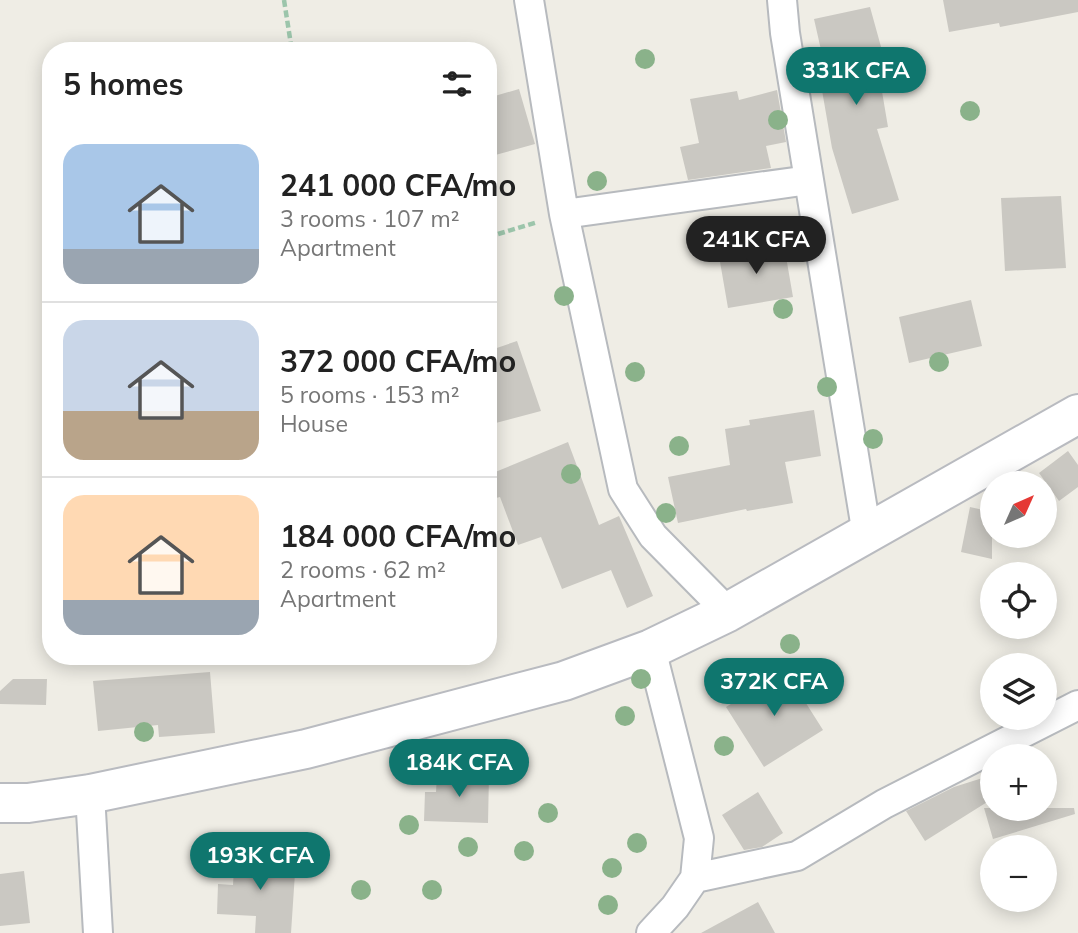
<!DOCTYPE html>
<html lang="en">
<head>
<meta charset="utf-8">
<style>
  body { margin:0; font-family:Mulish,sans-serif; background:#f2f2f2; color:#222; height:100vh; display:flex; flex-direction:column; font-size:26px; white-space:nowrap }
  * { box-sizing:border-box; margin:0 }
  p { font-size:23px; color:#767676 }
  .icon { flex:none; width:38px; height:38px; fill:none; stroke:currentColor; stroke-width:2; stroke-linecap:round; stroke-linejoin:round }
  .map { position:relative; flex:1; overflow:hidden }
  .panel { position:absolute; left:42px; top:42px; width:455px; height:623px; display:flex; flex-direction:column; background:#fff; border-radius:28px; box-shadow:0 4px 18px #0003 }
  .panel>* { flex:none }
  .needle { width:46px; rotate:45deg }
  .tools { position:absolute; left:980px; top:471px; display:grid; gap:14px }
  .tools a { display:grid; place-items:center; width:77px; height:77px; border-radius:50%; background:#fff; box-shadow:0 4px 18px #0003; font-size:35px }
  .price { position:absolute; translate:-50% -60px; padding:0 16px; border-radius:24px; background:#0f766e; color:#fff; font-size:23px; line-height:46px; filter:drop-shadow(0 2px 4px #0008) }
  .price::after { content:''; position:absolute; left:50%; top:42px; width:21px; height:16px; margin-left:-10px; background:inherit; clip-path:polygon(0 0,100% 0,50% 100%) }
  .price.current { background:#222; color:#fff }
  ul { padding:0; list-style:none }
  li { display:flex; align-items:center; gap:21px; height:175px; padding:0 21px }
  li+li { border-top:2px solid #e0e0e0 }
  li span { display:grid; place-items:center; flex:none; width:196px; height:140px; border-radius:21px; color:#555 }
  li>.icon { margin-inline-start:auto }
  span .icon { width:84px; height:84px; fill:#fffc; stroke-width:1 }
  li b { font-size:30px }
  h2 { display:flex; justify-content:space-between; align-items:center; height:84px; padding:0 21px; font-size:30px }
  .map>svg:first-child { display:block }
</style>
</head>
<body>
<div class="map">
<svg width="1078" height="933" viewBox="0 0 1078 933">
  <rect width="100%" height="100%" fill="#efede5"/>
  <path fill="#cac8c2" d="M943,0H1078V12L1000,27L999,23L949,32Z
    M870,7L883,54L876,56L888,127L877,129L899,200L852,214L832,148L819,73L826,72L814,19Z
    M519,89L535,144L488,157V98Z
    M777,90L786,142L766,146L771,168L688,180L680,147L699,143L690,99L737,91L739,100Z
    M1061,196L1066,268L1005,271L1001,198Z
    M784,245L793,297L728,308L719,256Z
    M971,300L982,346L909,363L899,317Z
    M517,341L541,411L488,425V351Z
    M814,410L821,456L785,462L793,503L747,511L746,509L678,523L668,477L730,465L725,429L750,425L749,420Z
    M568,442L599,525L619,516L653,596L627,608L611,570L562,589L541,537L518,545L500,497L496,498L488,475Z
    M1068,451L1078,465V487L1059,501L1039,473Z
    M970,507L992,512V559L961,552Z
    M785,670L823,730L764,767L726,707Z
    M210,672L215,733L159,737L158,725L98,731L93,681Z
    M13,679H47L46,705L0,704V691Z
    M437,774L489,775L488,823L424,821L425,792H436Z
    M992,775V799L925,841L906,811L954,787Z
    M758,792L783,833L762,847L744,850L722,815Z
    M984,808H1074L1075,814L993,839Z
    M235,851L288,855L287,872L295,873L291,933H255L256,916L217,914L218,884L233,885Z
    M24,871L30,923L0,926V874Z
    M758,902L775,933H701Z"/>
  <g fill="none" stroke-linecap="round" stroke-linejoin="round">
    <defs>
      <path id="street" d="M529,0L564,214L623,489L653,536L728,612
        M782,0L785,33L867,535
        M564,214L809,180
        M651,649L699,838L695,878L675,907L651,933
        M90,794L98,933
        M695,878L797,856L884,804L1078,705"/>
      <path id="secondary" d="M0,803H28L90,794L306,749L564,681L651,649L728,612L1078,414"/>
    </defs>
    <use href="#street" stroke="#b7babe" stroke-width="32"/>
    <use href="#secondary" stroke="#b9bbc0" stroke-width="42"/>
    <path stroke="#9cc5ab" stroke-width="4.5" stroke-dasharray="7 3.5" stroke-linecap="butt" d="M284,0L292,51
      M488,237L538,222"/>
    <use href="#street" stroke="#fff" stroke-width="28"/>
    <use href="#secondary" stroke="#fff" stroke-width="38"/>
  </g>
  <g fill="#8ab28a">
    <circle cx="645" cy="59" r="10"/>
    <circle cx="970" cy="111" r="10"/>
    <circle cx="778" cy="120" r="10"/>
    <circle cx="597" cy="181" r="10"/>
    <circle cx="564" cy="296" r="10"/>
    <circle cx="783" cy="309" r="10"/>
    <circle cx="939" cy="362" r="10"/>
    <circle cx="635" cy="372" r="10"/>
    <circle cx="827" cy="387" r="10"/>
    <circle cx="873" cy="439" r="10"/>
    <circle cx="679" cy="446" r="10"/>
    <circle cx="571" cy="474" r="10"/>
    <circle cx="666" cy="513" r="10"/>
    <circle cx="790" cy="644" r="10"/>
    <circle cx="641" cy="679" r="10"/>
    <circle cx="625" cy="716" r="10"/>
    <circle cx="144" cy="732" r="10"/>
    <circle cx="724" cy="746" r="10"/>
    <circle cx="517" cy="767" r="10"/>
    <circle cx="548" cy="813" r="10"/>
    <circle cx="409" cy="825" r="10"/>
    <circle cx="637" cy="843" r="10"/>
    <circle cx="468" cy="847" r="10"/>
    <circle cx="524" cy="851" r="10"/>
    <circle cx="612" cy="868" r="10"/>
    <circle cx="361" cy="890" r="10"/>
    <circle cx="432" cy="890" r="10"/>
    <circle cx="608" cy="905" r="10"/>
  </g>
</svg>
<div class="tools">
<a><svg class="needle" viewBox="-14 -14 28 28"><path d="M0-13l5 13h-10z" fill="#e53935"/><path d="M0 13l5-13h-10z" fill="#767676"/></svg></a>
<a><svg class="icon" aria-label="locate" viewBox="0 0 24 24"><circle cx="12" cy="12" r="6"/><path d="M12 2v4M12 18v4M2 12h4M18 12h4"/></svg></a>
<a><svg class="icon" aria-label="layers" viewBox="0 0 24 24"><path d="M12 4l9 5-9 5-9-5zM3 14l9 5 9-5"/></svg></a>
<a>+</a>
<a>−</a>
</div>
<b class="price" style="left:856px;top:107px">331K CFA</b>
<b class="price current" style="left:756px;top:276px">241K CFA</b>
<b class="price" style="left:774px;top:718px">372K CFA</b>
<b class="price" style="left:459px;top:799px">184K CFA</b>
<b class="price" style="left:260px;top:892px">193K CFA</b>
<section class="panel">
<h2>5 homes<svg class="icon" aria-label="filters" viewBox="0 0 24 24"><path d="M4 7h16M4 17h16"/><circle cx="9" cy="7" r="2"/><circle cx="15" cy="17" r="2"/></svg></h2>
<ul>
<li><span style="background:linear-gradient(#a9c7e8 75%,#9aa5b1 0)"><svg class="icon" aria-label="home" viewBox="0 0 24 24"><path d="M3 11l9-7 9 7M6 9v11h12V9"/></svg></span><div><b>241 000 CFA/mo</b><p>3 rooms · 107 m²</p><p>Apartment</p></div></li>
<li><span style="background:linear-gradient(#c9d6e8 65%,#b9a48a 0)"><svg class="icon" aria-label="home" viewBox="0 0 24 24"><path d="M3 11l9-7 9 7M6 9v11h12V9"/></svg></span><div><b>372 000 CFA/mo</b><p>5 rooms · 153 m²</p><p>House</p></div></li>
<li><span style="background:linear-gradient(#ffd9b3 75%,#9aa5b1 0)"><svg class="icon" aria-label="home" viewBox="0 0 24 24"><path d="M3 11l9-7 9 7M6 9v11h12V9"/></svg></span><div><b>184 000 CFA/mo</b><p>2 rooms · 62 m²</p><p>Apartment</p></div></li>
</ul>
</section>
</div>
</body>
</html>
